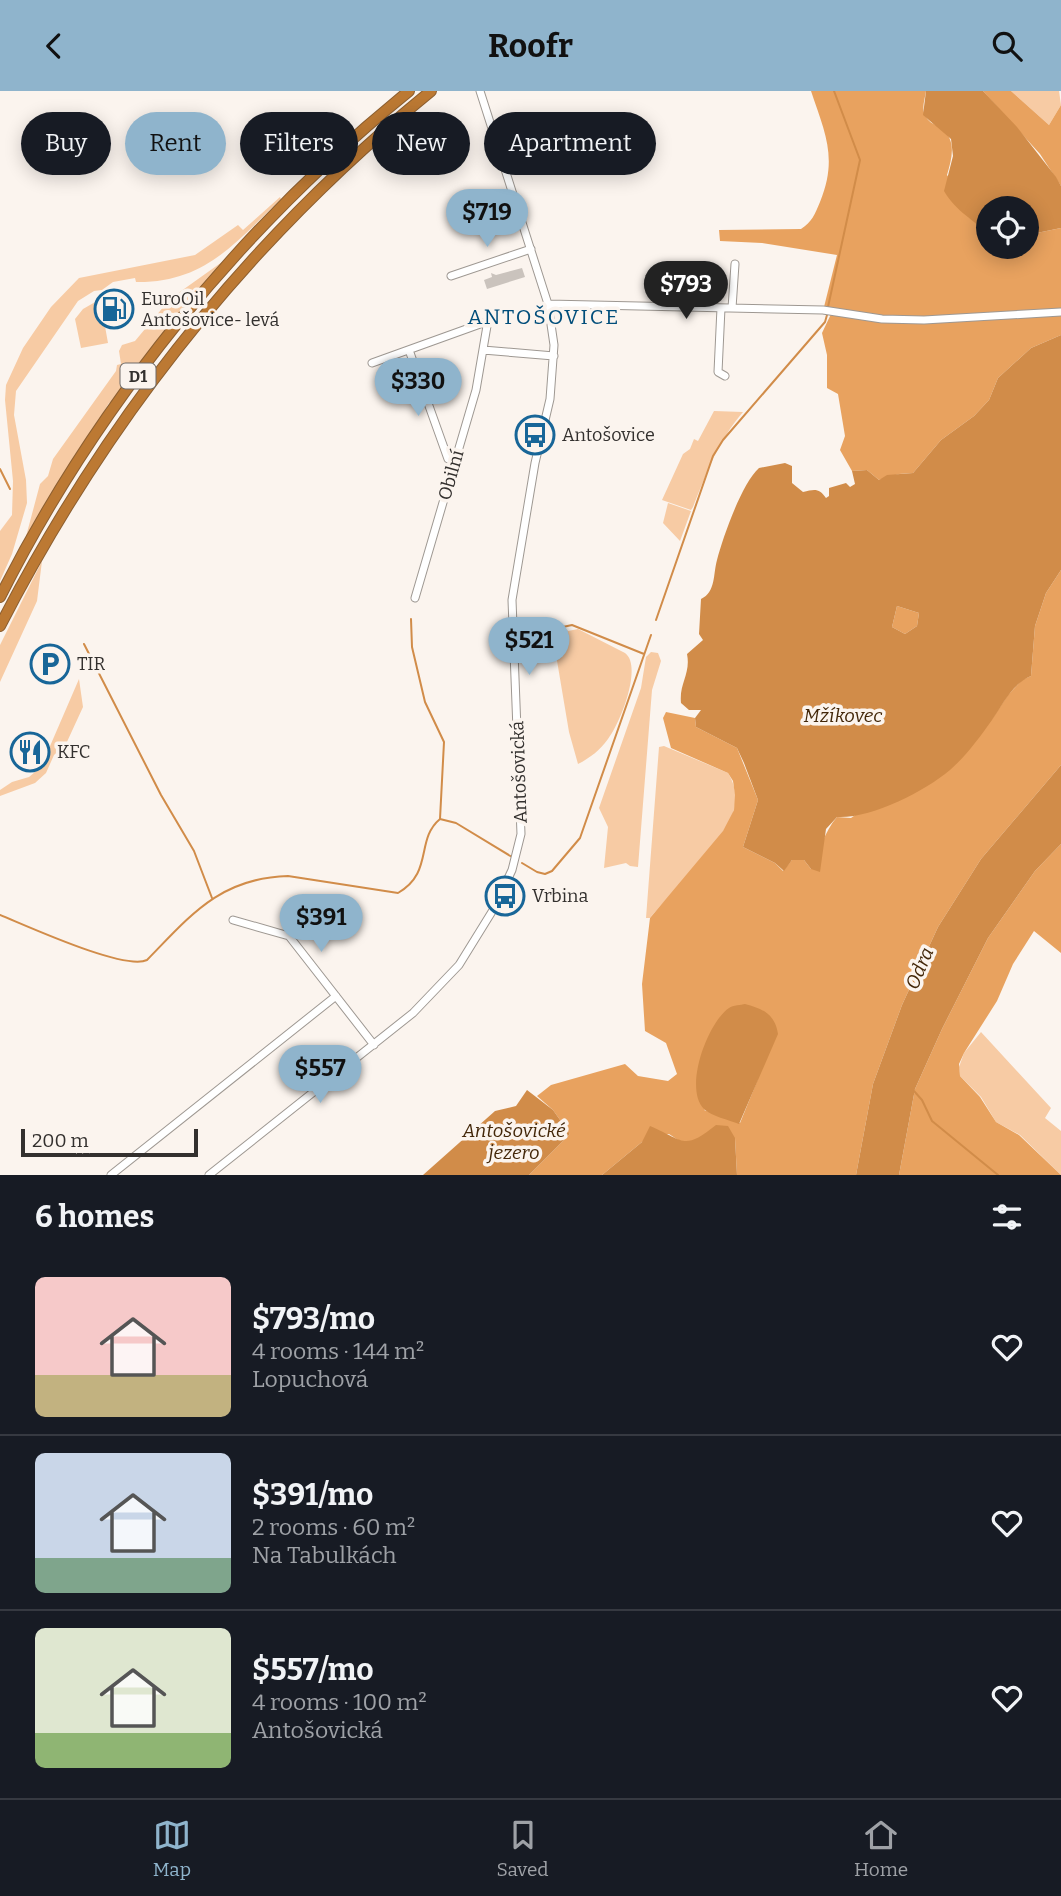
<!DOCTYPE html>
<html lang="en">
<head>
<meta charset="utf-8">
<style>
  body { margin:0; font-family:Bitter,serif; background:#242831; color:#f1f3f6; height:100vh; display:flex; flex-direction:column; font-size:26px; white-space:nowrap }
  * { box-sizing:border-box; margin:0 }
  p { font-size:23px; color:#9ea1a6 }
  .icon { flex:none; width:38px; height:38px; fill:none; stroke:currentColor; stroke-width:2; stroke-linecap:round; stroke-linejoin:round }
  .map { position:relative; height:1084px; overflow:hidden }
  .details { display:flex; flex-direction:column; background:#171b24; flex:1 }
  .details>* { flex:none }
  .hud { position:absolute; left:21px; top:21px; width:700px; height:63px; display:flex; gap:14px }
  .controls { position:absolute; left:976px; top:105px; display:grid; gap:14px }
  .controls a { display:grid; place-items:center; width:63px; height:63px; border-radius:50%; background:#171b24; box-shadow:0 4px 18px #0003; font-size:35px }
  .scale { position:absolute; left:21px; bottom:18px; width:177px; box-sizing:border-box; padding-left:7px; border:4px solid #33302e; border-top:0; font-size:19px; line-height:24px; white-space:nowrap; color:#33302e; -webkit-text-stroke:5px #fbf4ee; paint-order:stroke }
  .price { position:absolute; translate:-50% -60px; padding:0 16px; border-radius:24px; background:#8fb4cc; color:#111; font-size:23px; line-height:46px; filter:drop-shadow(0 2px 4px #0008) }
  .price::after { content:''; position:absolute; left:50%; top:42px; width:21px; height:16px; margin-left:-10px; background:inherit; clip-path:polygon(0 0,100% 0,50% 100%) }
  .price.on { background:#222; color:#fff }
  ul { padding:0; list-style:none }
  li { display:flex; align-items:center; gap:21px; height:175px; padding:0 35px }
  li+li { border-top:2px solid #363941 }
  li span { display:grid; place-items:center; flex:none; width:196px; height:140px; border-radius:10px; color:#555 }
  li>.icon { margin-inline-start:auto }
  span .icon { width:84px; height:84px; fill:#fffc; stroke-width:1 }
  li b { font-size:30px }
  h2 { display:flex; justify-content:space-between; align-items:center; height:84px; padding:0 35px; font-size:30px }
  .tag { padding:0 24px; border-radius:32px; background:#171b24; box-shadow:0 4px 18px #0003; font-size:24px; line-height:63px }
  .tag.on { background:#8fb4cc; color:#111 }
  header { display:flex; justify-content:space-between; align-items:center; height:91px; padding:0 35px; background:#8fb4cc; color:#111; font-size:32px; font-weight:700 }
  .dock { display:flex; justify-content:space-around; align-items:center; height:98px; border-top:2px solid #363941; background:#171b24; font-size:19px; color:#9ea1a6 }
  .dock a { display:grid; justify-items:center; gap:4px }
  .dock .on { color:#8fb4cc }
  .map>svg:first-child { display:block }
</style>
</head>
<body>
<header><svg class="icon" aria-label="back" viewBox="0 0 24 24"><path d="M15 5l-7 7 7 7"/></svg>Roofr<svg class="icon" aria-label="search" viewBox="0 0 24 24"><circle cx="10" cy="10" r="6"/><path d="M15 15l6 6"/></svg></header>
<div class="map">
<svg width="1061" height="1084" viewBox="0 0 1061 1084">
  <rect width="100%" height="100%" fill="#fbf4ee"/>
  <path fill="#f7cba4" d="M1011,0H1059L1061,14L1049,34Z
    M280,106L281,108C235,152 205,192 136,191L135,187L113,191L102,199L94,200L78,210L16,300L14,324L26,389L27,412L12,463L0,490V440L12,424L13,390L5,309L6,294L23,257L51,216L79,187L195,164L238,134L243,139Z
    M229,166L113,311L109,312L24,453L40,393L48,385L53,368L116,280L117,274L121,273L119,260L122,254L135,250L170,208Z
    M97,210L101,213L108,252L81,257L75,228L83,218Z
    M714,320L743,321C718,350 707,381 693,416L691,419L662,409L683,363L690,358L694,348L698,350Z
    M668,412L691,420L680,450L663,432Z
    M42,470L37,510L0,591V554Z
    M565,537L568,540L578,538L625,562C643,575 620,633 608,648C600,659 590,667 578,673L569,641L552,540Z
    M651,561L658,562L661,570L652,599L638,776L630,775L626,772L604,777L608,736L599,717L641,597L646,566Z
    M79,588L83,616L66,653L54,664L46,682L35,692L0,705V699L12,691L29,686L41,676Z
    M664,655L728,682C735,693 737,706 734,719C726,748 671,802 650,827H646L659,656Z
    M981,941L1051,1017L1045,1027L1061,1040V1084L1020,1044L996,1031L981,1006L960,985L959,976L964,962Z"/>
  <path fill="#e8a25f" fill-rule="evenodd" d="M811,0H926C925,7 922,16 924,22C928,32 933,32 941,37C957,49 952,67 947,84L989,145V156H1027V144L1061,137V244L1031,257L998,287L989,309L974,325L941,349L913,382L899,383L879,389L867,379L852,380L840,359L845,345L838,303L827,297V264L822,242L831,223L823,220L837,164L762,152L720,150L719,139L801,138C812,131 815,123 820,111C838,67 825,42 811,0Z
    M983,0H1011L1049,34L1061,14V95L1040,63Z
    M1061,479V674L981,768L938,836L902,914L873,993L856,1084H737L735,1047L681,1051L669,1043L642,1051L602,1084H529L570,1043L553,1019L537,1005L551,994L625,973L638,985L668,990L677,983L666,952L645,940L642,893L650,827L723,740L734,719L735,704L733,690L728,682L671,657L663,627L666,621L695,627L696,636L737,657L758,709L743,756L775,772L783,780L792,769H804L811,778C820,760 824,741 837,726L851,727L992,628L1008,604L1022,589L1031,585L1035,535L1046,502ZM758,988L740,1032L704,1019Z
    M897,515L919,522L917,535L905,543L892,536Z
    M1061,753V862L1034,840L1013,873L997,910L964,962L959,973L960,985L980,1006L996,1031L1019,1044L1061,1084H899L915,998L942,938L988,847L1035,780Z"/>
  <path fill="#d18c49" fill-rule="evenodd" d="M926,0H983L1017,36L1056,86L1061,95V137L1027,144V117H989V145C973,127 957,122 944,100L953,65L951,48L923,24Z
    M1061,244V479L1046,502L1035,535L1031,585C1012,593 1003,613 992,629C980,646 966,665 950,679C924,701 870,728 837,726L826,738L820,781L811,778L804,769H792L784,780L775,772L743,756L758,709L744,672L737,657L696,636L695,627L701,619H689L681,612C679,592 691,583 687,563L703,549L699,543L701,508C716,501 713,483 717,469C723,446 742,392 759,377L785,372L792,375V392L803,401C815,398 819,397 826,407L829,405V397L846,392L850,396L855,393L852,380L867,379L879,389L887,384L913,382L941,349L974,325L989,309L998,287L1031,257ZM897,515L919,522L917,535L905,543L892,536Z
    M1061,674V753L1035,780L988,847L942,938L915,998L899,1084H856L873,993L902,914L938,836L981,768Z
    M745,913C763,918 775,923 778,943L739,1033C729,1029 711,1025 704,1018C683,997 708,931 729,917C733,914 741,914 745,913Z
    M527,999L553,1019L570,1043L529,1084H423L495,1020L516,1015Z
    M716,1034L728,1035L735,1047L737,1084H602L642,1051L650,1035C685,1050 683,1060 716,1034Z"/>
  <g fill="none" stroke-linecap="round" stroke-linejoin="round">
    <path stroke="#d18c49" stroke-width="2" d="M828,216L860,69L834,0
      M0,378L10,398
      M411,528L412,556L425,611L444,651L440,728
      M656,529L713,365L723,349L825,231L827,224
      M526,544L572,534L644,563
      M84,553L161,704L194,760L212,807
      M522,772L537,781L545,783L552,780L580,747L651,544
      M0,824C27,835 125,880 147,869C191,824 220,787 288,785L398,802C434,781 415,749 440,728L456,732L512,766
      M914,1000L922,1009L932,1030L998,1084"/>
  </g>
  <path fill="#cac3bd" d="M522,177L525,186L487,198L484,189L492,186L491,182L496,184Z"/>
  <g fill="none" stroke-linecap="round" stroke-linejoin="round">
    <defs>
      <path id="minor" d="M451,185L531,158
        M548,213L823,219L882,228L924,229L1061,221
        M721,217L718,281L725,285
        M732,217L735,173
        M409,259L448,368L454,370
        M483,259L554,265
        M372,272L483,232L487,235L476,299L415,507
        M233,829L289,845L374,954
        M111,1084L336,905
        M209,1084L413,922L459,874L493,819L512,779L521,743L512,509L535,372L550,308L554,254L548,213L480,0"/>
      <path id="highway" d="M0,506C97,313 241,136 409,0
        M0,535C107,327 249,148 431,0"/>
    </defs>
    <use href="#minor" stroke="#9e9892" stroke-width="9"/>
    <use href="#highway" stroke="#8c5f31" stroke-width="12"/>
    <use href="#minor" stroke="#fff" stroke-width="7"/>
    <use href="#highway" stroke="#bc7933" stroke-width="10"/>
  </g>
  <defs>
    <symbol id="fuel-ring" viewBox="-11 -11 22 22"><circle r="9.5" fill="#fbf4ee" stroke="#186698" stroke-width="1.5"/><path d="M-5.5-6h7V0h2V4h1.3V-2.5L3-4.5l.8-.8L6-3V5H2.5V1h-1V6h-7ZM-4.2-4.7v3.2H.2V-4.7Z" fill="#186698"/></symbol>
    <symbol id="bus-ring" viewBox="-11 -11 22 22"><circle r="9.5" fill="#fbf4ee" stroke="#186698" stroke-width="1.5"/><path d="M-5-6H5V4H4V6H2V4H-2V6H-4V4H-5ZM-3.5-4V0h7V-4ZM-3.5 1.2v1.5H-2V1.2ZM2 1.2v1.5H3.5V1.2Z" fill="#186698"/></symbol>
    <symbol id="parking-ring" viewBox="-11 -11 22 22"><circle r="9.5" fill="#fbf4ee" stroke="#186698" stroke-width="1.5"/><path d="M-3.5-5.5H1a3.5 3.5 0 0 1 0 7H-1V5.5H-3.5ZM-1-3.4V-.6H.8a1.4 1.4 0 0 0 0-2.8Z" fill="#186698"/></symbol>
    <symbol id="restaurant-ring" viewBox="-11 -11 22 22"><circle r="9.5" fill="#fbf4ee" stroke="#186698" stroke-width="1.5"/><path d="M-5-6h1v4h1v-4h1v4h1v-4h1v5L-1.5 .5V6h-2V.5L-5-1ZM5-6V6H3V1.5H1.5Q1.5-4 5-6Z" fill="#186698"/></symbol>
  </defs>
  <g fill-rule="evenodd">
    <use href="#fuel-ring" x="92" y="196" width="44" height="44"/>
    <use href="#bus-ring" x="513" y="322" width="44" height="44"/>
    <use href="#parking-ring" x="28" y="551" width="44" height="44"/>
    <use href="#restaurant-ring" x="8" y="639" width="44" height="44"/>
    <use href="#bus-ring" x="483" y="783" width="44" height="44"/>
  </g>
  <g text-anchor="middle" stroke-width="7" stroke-linejoin="round" paint-order="stroke">
    <rect fill="#fbf4ee" stroke="#6f6b68" stroke-width="2" x="120.5" y="272.5" width="35" height="25" rx="5"/>
    <g font-size="16" font-weight="bold" fill="#33302e">
      <text x="138" y="291">D1</text>
    </g>
    <g font-size="18" fill="#33302e" stroke="#fbf4ee" text-anchor="start">
      <text x="141" y="214">EuroOil<tspan x="141" dy="21">Antošovice- levá</tspan></text>
      <text x="562" y="350">Antošovice</text>
      <text x="77" y="579">TIR</text>
      <text x="57" y="667">KFC</text>
      <text x="532" y="811">Vrbina</text>
    </g>
    <g font-size="18" fill="#33302e" stroke="#fbf4ee">
      <text transform="translate(451 384) rotate(-74)" y="6">Obilní</text>
      <text transform="translate(519 681) rotate(-92)" y="6">Antošovická</text>
    </g>
    <g font-size="19" font-style="italic" fill="#432709" stroke="#fbf4ee">
      <text x="843" y="631">Mžíkovec</text>
      <text transform="translate(919 877) rotate(-67)" y="7">Odra</text>
      <text x="514" y="1046">Antošovické<tspan x="514" dy="22">jezero</tspan></text>
    </g>
    <g font-size="21" letter-spacing="2" fill="#004d7a" stroke="#fbf4ee">
      <text x="544" y="233">ANTOŠOVICE</text>
    </g>
  </g>
</svg>
<div class="controls">
<a><svg class="icon" aria-label="locate" viewBox="0 0 24 24"><circle cx="12" cy="12" r="6"/><path d="M12 2v4M12 18v4M2 12h4M18 12h4"/></svg></a>
</div>
<div class="scale">200 m</div>
<b class="price" style="left:487px;top:158px">$719</b>
<b class="price on" style="left:686px;top:230px">$793</b>
<b class="price" style="left:418px;top:327px">$330</b>
<b class="price" style="left:529px;top:586px">$521</b>
<b class="price" style="left:321px;top:863px">$391</b>
<b class="price" style="left:320px;top:1014px">$557</b>
<div class="hud">
<a class="tag">Buy</a>
<a class="tag on">Rent</a>
<a class="tag">Filters</a>
<a class="tag">New</a>
<a class="tag">Apartment</a>
</div>
</div>
<section class="details">
<h2>6 homes<svg class="icon" aria-label="filters" viewBox="0 0 24 24"><path d="M4 7h16M4 17h16"/><circle cx="9" cy="7" r="2"/><circle cx="15" cy="17" r="2"/></svg></h2>
<ul>
<li><span style="background:linear-gradient(#f6c9c9 70%,#c2b280 0)"><svg class="icon" aria-label="home" viewBox="0 0 24 24"><path d="M3 11l9-7 9 7M6 9v11h12V9"/></svg></span><div><b>$793/mo</b><p>4 rooms · 144 m²</p><p>Lopuchová</p></div><svg class="icon" aria-label="heart" viewBox="0 0 24 24"><path d="M12 20l-8-8c-3-5 5-10 8-4 3-6 11-1 8 4z"/></svg></li>
<li><span style="background:linear-gradient(#c9d6e8 75%,#7fa58c 0)"><svg class="icon" aria-label="home" viewBox="0 0 24 24"><path d="M3 11l9-7 9 7M6 9v11h12V9"/></svg></span><div><b>$391/mo</b><p>2 rooms · 60 m²</p><p>Na Tabulkách</p></div><svg class="icon" aria-label="heart" viewBox="0 0 24 24"><path d="M12 20l-8-8c-3-5 5-10 8-4 3-6 11-1 8 4z"/></svg></li>
<li><span style="background:linear-gradient(#dfe7d0 75%,#8fb573 0)"><svg class="icon" aria-label="home" viewBox="0 0 24 24"><path d="M3 11l9-7 9 7M6 9v11h12V9"/></svg></span><div><b>$557/mo</b><p>4 rooms · 100 m²</p><p>Antošovická</p></div><svg class="icon" aria-label="heart" viewBox="0 0 24 24"><path d="M12 20l-8-8c-3-5 5-10 8-4 3-6 11-1 8 4z"/></svg></li>
</ul>
</section>
<nav class="dock">
<a class="on"><svg class="icon" aria-label="map" viewBox="0 0 24 24"><path d="M3 6l6-2 6 2 6-2v14l-6 2-6-2-6 2zM9 4v14M15 6v14"/></svg>Map</a>
<a><svg class="icon" aria-label="saved" viewBox="0 0 24 24"><path d="M7 4h10v16l-5-4-5 4z"/></svg>Saved</a>
<a><svg class="icon" aria-label="home" viewBox="0 0 24 24"><path d="M3 11l9-7 9 7M6 9v11h12V9"/></svg>Home</a>
</nav>
</body>
</html>
